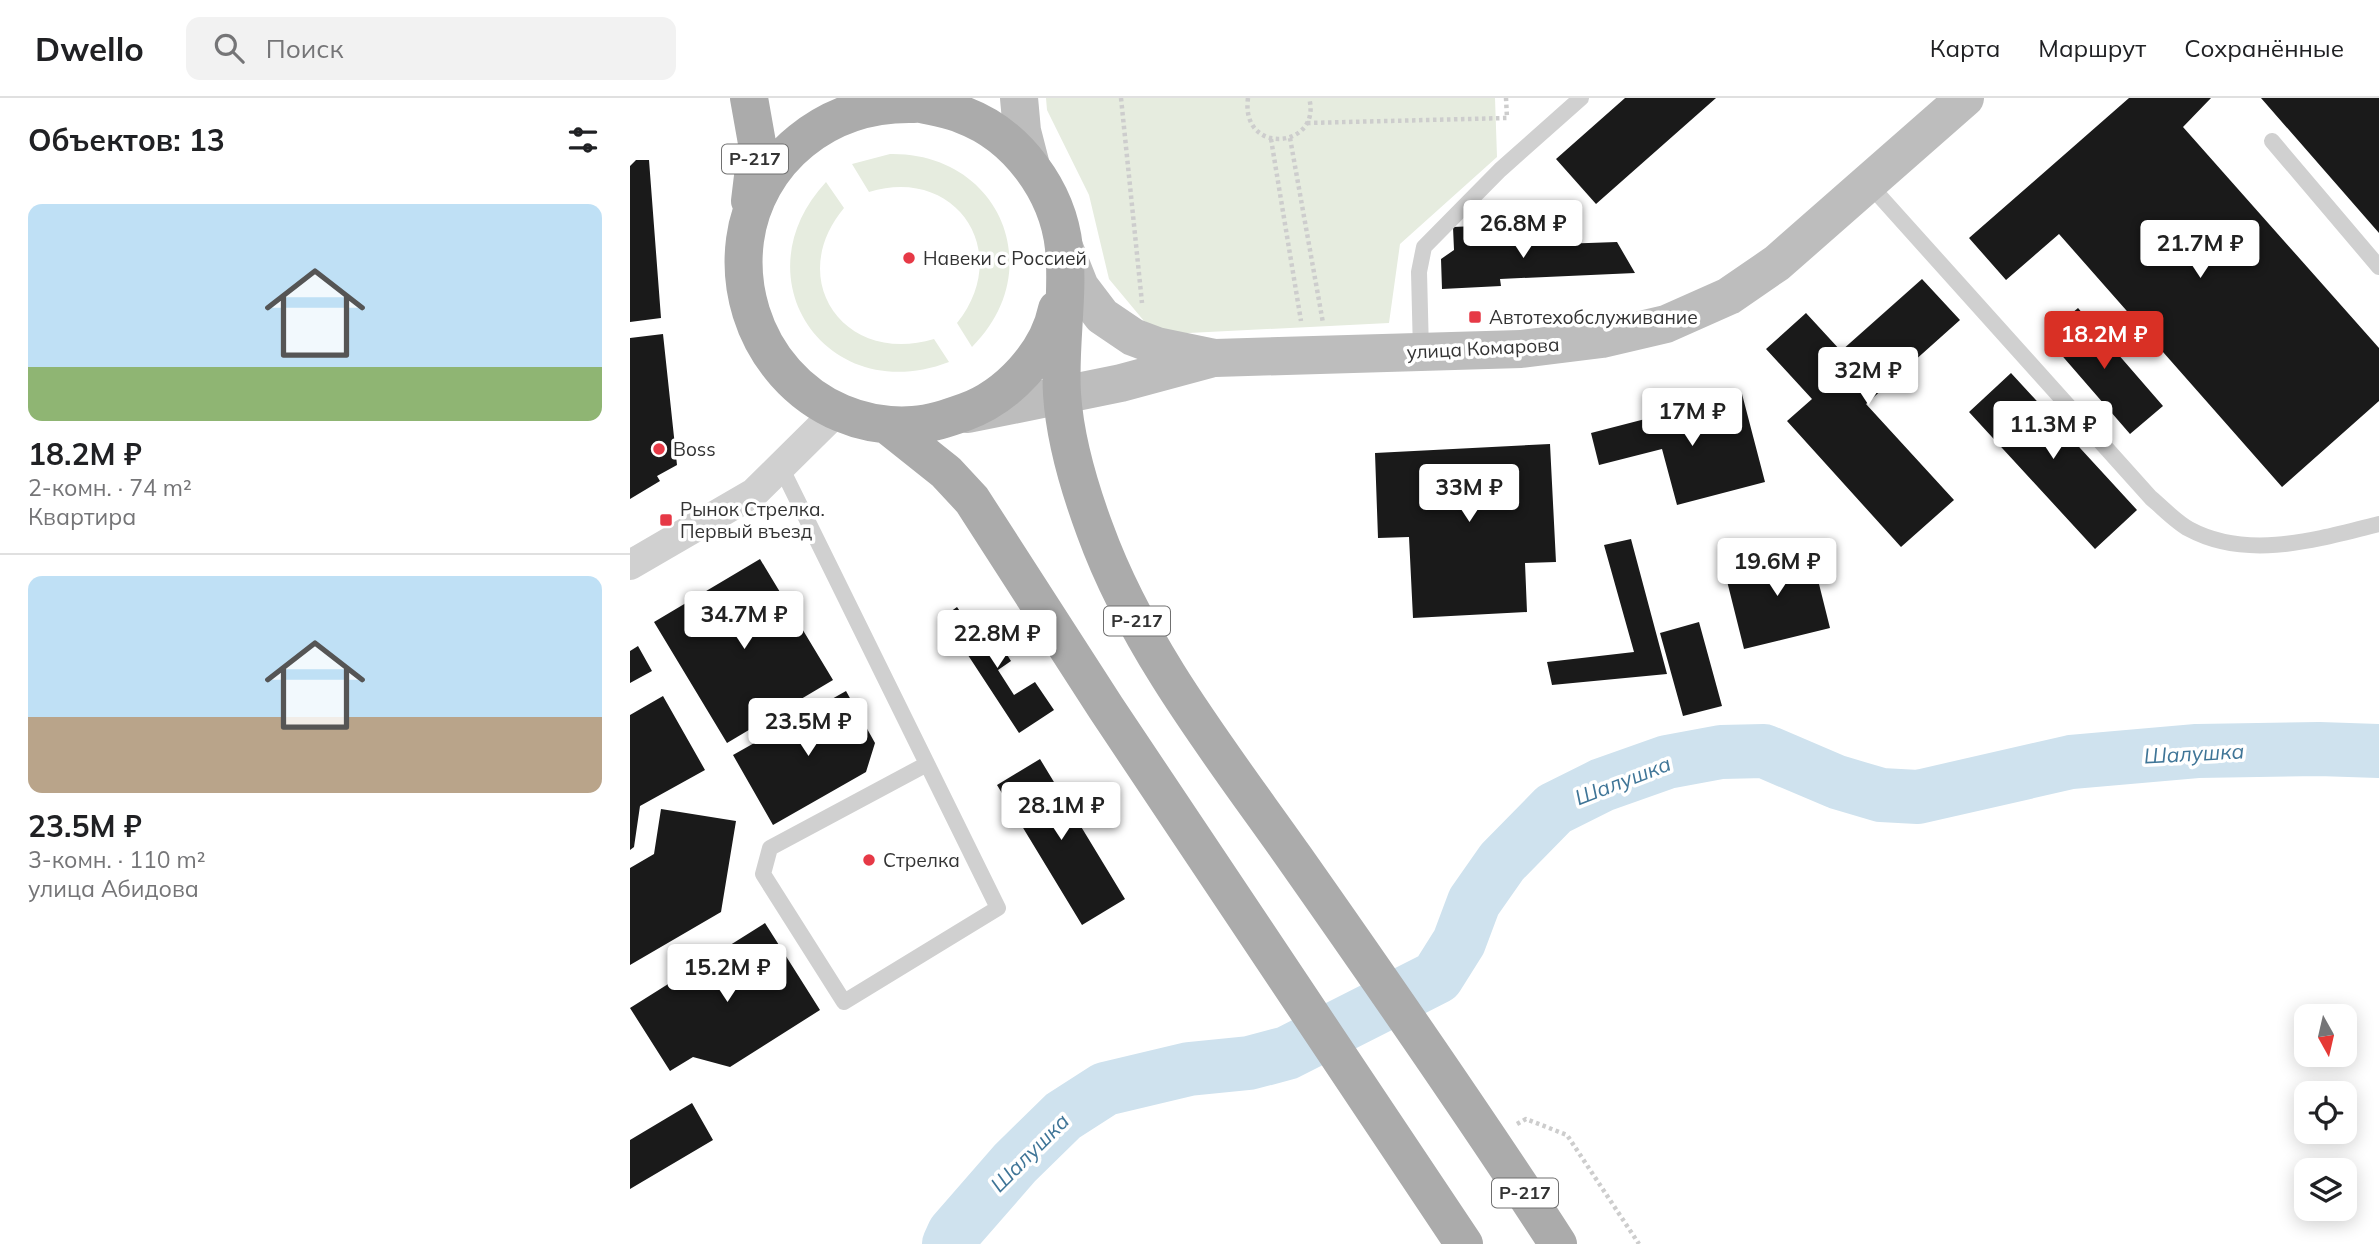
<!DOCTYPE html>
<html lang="ru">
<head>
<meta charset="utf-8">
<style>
  body { margin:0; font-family:Mulish,sans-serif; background:#f2f2f2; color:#202124; height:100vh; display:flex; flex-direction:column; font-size:26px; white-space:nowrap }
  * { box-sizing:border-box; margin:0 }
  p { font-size:23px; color:#757577 }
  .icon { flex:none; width:38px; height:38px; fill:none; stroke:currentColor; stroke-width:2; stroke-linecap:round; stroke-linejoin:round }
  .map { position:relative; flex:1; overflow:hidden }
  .drawer { display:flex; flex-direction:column; background:#fff; width:630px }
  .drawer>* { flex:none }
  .needle { width:46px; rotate:172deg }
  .fabs { position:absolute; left:1664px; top:906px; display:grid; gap:14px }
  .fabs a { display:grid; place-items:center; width:63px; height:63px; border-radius:14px; background:#fff; box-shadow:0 4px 18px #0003; font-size:35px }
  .price { position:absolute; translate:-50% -60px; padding:0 16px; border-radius:7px; background:#fff; color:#222; font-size:23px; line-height:46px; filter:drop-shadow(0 2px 4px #0008) }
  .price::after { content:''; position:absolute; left:50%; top:42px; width:21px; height:16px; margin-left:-10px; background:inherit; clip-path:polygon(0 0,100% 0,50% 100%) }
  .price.active { background:#d93025; color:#fff }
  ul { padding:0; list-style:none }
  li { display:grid; align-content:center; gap:14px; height:371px; padding:0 28px }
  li+li { border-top:2px solid #e0e0e0 }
  li span { display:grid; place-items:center; height:217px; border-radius:14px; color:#555 }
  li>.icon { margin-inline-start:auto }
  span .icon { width:126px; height:126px; fill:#fffc; stroke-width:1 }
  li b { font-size:30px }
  h2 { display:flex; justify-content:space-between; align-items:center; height:84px; padding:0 28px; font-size:30px }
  header { display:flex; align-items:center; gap:42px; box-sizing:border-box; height:98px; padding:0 35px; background:#fff; border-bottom:2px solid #e0e0e0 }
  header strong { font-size:33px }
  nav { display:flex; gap:38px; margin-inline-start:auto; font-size:24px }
  .search { width:490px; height:63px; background:#f2f2f2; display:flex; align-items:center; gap:18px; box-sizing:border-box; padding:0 24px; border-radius:14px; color:#757577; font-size:26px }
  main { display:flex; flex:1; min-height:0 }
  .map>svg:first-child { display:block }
</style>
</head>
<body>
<header>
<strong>Dwello</strong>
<div class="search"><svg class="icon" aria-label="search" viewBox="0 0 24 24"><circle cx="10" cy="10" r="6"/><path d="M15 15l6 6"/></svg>Поиск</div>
<nav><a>Карта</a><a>Маршрут</a><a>Сохранённые</a></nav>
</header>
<main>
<section class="drawer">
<h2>Объектов: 13<svg class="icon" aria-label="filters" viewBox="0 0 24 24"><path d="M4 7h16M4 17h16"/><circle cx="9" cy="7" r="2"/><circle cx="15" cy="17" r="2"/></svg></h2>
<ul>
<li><span style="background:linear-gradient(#bfe0f5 75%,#8fb573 0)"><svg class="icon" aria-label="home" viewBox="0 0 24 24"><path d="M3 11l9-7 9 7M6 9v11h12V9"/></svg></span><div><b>18.2M ₽</b><p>2-комн. · 74 m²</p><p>Квартира</p></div></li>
<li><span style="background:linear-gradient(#bfe0f5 65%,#b9a48a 0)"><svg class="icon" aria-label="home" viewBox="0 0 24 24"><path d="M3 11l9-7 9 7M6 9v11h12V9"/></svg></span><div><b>23.5M ₽</b><p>3-комн. · 110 m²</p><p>улица Абидова</p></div></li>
</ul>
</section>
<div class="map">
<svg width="1749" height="1146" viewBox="0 0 1749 1146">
  <rect width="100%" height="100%" fill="#fff"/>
  <path fill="#e6ecdf" d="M416,0H865L867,59L770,146L759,225L539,236L514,223L479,181L459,97L417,12Z
    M260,56C369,54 420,171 342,249L327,225C384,154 326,67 239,94L222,66Z
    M196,84L214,110C154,182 215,268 304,241L319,264C197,311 107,180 196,84Z"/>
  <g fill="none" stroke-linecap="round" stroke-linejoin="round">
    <path stroke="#cfe2ee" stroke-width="54" d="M319,1146L324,1135L385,1065L433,1018L475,991L559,971L619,965L657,955L807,879L829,844L844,804L872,764L924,711L972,687L1037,664L1091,654L1134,653L1207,684L1251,697L1288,699L1441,664L1567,653L1689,651L1749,653"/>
  </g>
  <path fill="#1a1a1a" d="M995,0H1086L966,106L926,61Z
    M1499,0H1581L1553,29L1749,250V303L1652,389L1429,136L1376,182L1339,140Z
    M1631,0H1749V135Z
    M6,62H19L31,220L0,224V68Z
    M868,127L869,148L987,144L1005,175L870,181L871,188L812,191L811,161L824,152L823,129Z
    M1292,181L1330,222L1236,306L1324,402L1271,449L1157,323L1182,301L1136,251L1176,215L1211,253Z
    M1448,210L1533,308L1500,336L1415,238Z
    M33,236L47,367L27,378L30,383L0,401V240Z
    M1381,275L1507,412L1465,451L1339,314Z
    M1112,296L1135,384L1047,407L1032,351L969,367L961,335Z
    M920,346L926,464L895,465L897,514L783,520L779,439L748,440L745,355Z
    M1001,441L1037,576L922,587L917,564L1004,554L974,447Z
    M1180,450L1200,530L1114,551L1094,471Z
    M130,461L203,582L97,645L24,524Z
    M327,509L336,522L350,514L381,563L368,572L384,597L405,584L424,612L389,635L313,519Z
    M1069,524L1092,608L1053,618L1030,535Z
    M8,548L22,573L0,585V553Z
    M216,593L245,645L236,674L143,727L103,657Z
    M33,598L75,672L10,708L4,749L0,752V617Z
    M410,661L495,801L452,827L367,687Z
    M31,711L106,723L91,814L0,867V770L24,756Z
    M135,825L190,912L100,969L63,959L40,973L0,910Z
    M62,1005L83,1042L0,1091V1042Z"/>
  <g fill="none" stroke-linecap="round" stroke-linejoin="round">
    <path stroke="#cdcdcd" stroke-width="4.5" stroke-dasharray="3.5 3.5" stroke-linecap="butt" d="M491,0L512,205
      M618,0C610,59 693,50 679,0
      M677,25L877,20L876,0
      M660,40L693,225
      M641,41L671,223
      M887,1026L896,1021L937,1037L1009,1146"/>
    <path stroke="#d0d0d0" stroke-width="16" d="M1642,43L1749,169
      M1238,85L1521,400C1533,410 1546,424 1559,431C1618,463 1689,441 1749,426
      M791,254L789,174L794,149L870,72L951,0
      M151,369L368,810L214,904L133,776L140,750L297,666"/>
    <path stroke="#d0d0d0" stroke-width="30" d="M0,467L124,395L207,313"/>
    <path stroke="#bdbdbd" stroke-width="38" d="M389,0L392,33L401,68
      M434,149L450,189L472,218L503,239L527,248L585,260L891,251L972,241L1036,226L1099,198L1147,165L1335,0
      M338,316L491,285L580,261"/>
    <path stroke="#ababab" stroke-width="38" d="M119,0L127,45L120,103
      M258,0C283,5 310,8 333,17C387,37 428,93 434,150C439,198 429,248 432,296C435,342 449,389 465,432C508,551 592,657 664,759C754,887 843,1015 928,1146
      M284,6C241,5 204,16 171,43C140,68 120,104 115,142C102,242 179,334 283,327C301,326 318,320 335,314C377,299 418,256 427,211
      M257,327L316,374L342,402L476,610L834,1146"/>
  </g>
  <g fill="#e63946" stroke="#fff" stroke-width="2.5">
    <circle cx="279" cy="160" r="7"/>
    <rect x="838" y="212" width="14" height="14" rx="3.5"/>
    <circle cx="29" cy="351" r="7"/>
    <rect x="29" y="415" width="14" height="14" rx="3.5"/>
    <circle cx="239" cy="762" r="7"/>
  </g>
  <g text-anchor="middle" stroke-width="7" stroke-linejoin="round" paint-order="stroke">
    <g fill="#fff" stroke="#707070" stroke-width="2">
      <rect x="92" y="46.5" width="66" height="29" rx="5"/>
      <rect x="474" y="508.5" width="66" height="29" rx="5"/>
      <rect x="862" y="1080.5" width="66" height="29" rx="5"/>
    </g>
    <g font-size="18" font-weight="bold" fill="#333">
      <text x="125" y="67">Р-217</text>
      <text x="507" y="529">Р-217</text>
      <text x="895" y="1101">Р-217</text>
    </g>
    <g font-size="19" fill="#333" stroke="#fff" text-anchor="start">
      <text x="293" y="167">Навеки с Россией</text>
      <text x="859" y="226">Автотехобслуживание</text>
      <text x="43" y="358">Boss</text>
      <text x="50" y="418">Рынок Стрелка.<tspan x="50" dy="22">Первый въезд</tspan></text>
      <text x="253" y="769">Стрелка</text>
    </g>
    <g font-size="19" fill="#333" stroke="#fff">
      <text transform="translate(853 250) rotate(-3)" y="7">улица Комарова</text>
    </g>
    <g font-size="21" font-style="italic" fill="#3f7597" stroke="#fff">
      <text transform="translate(1564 656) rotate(-3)" y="7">Шалушка</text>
      <text transform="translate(993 683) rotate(-21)" y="7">Шалушка</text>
      <text transform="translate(400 1055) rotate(-45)" y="7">Шалушка</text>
    </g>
  </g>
</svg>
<div class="fabs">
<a><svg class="needle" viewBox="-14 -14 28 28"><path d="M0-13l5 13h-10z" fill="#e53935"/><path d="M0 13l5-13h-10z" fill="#757577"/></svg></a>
<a><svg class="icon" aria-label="locate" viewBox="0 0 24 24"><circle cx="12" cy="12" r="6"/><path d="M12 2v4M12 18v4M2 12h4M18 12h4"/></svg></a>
<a><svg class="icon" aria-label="layers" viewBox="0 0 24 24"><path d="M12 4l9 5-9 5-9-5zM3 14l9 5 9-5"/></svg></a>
</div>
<b class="price" style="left:893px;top:162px">26.8M ₽</b>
<b class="price" style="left:1570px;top:182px">21.7M ₽</b>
<b class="price active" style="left:1474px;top:273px">18.2M ₽</b>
<b class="price" style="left:1238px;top:309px">32M ₽</b>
<b class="price" style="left:1062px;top:350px">17M ₽</b>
<b class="price" style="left:1423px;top:363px">11.3M ₽</b>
<b class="price" style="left:839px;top:426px">33M ₽</b>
<b class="price" style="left:1147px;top:500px">19.6M ₽</b>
<b class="price" style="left:114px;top:553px">34.7M ₽</b>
<b class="price" style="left:367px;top:572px">22.8M ₽</b>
<b class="price" style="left:178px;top:660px">23.5M ₽</b>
<b class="price" style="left:431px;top:744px">28.1M ₽</b>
<b class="price" style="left:97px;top:906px">15.2M ₽</b>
</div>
</main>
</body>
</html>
